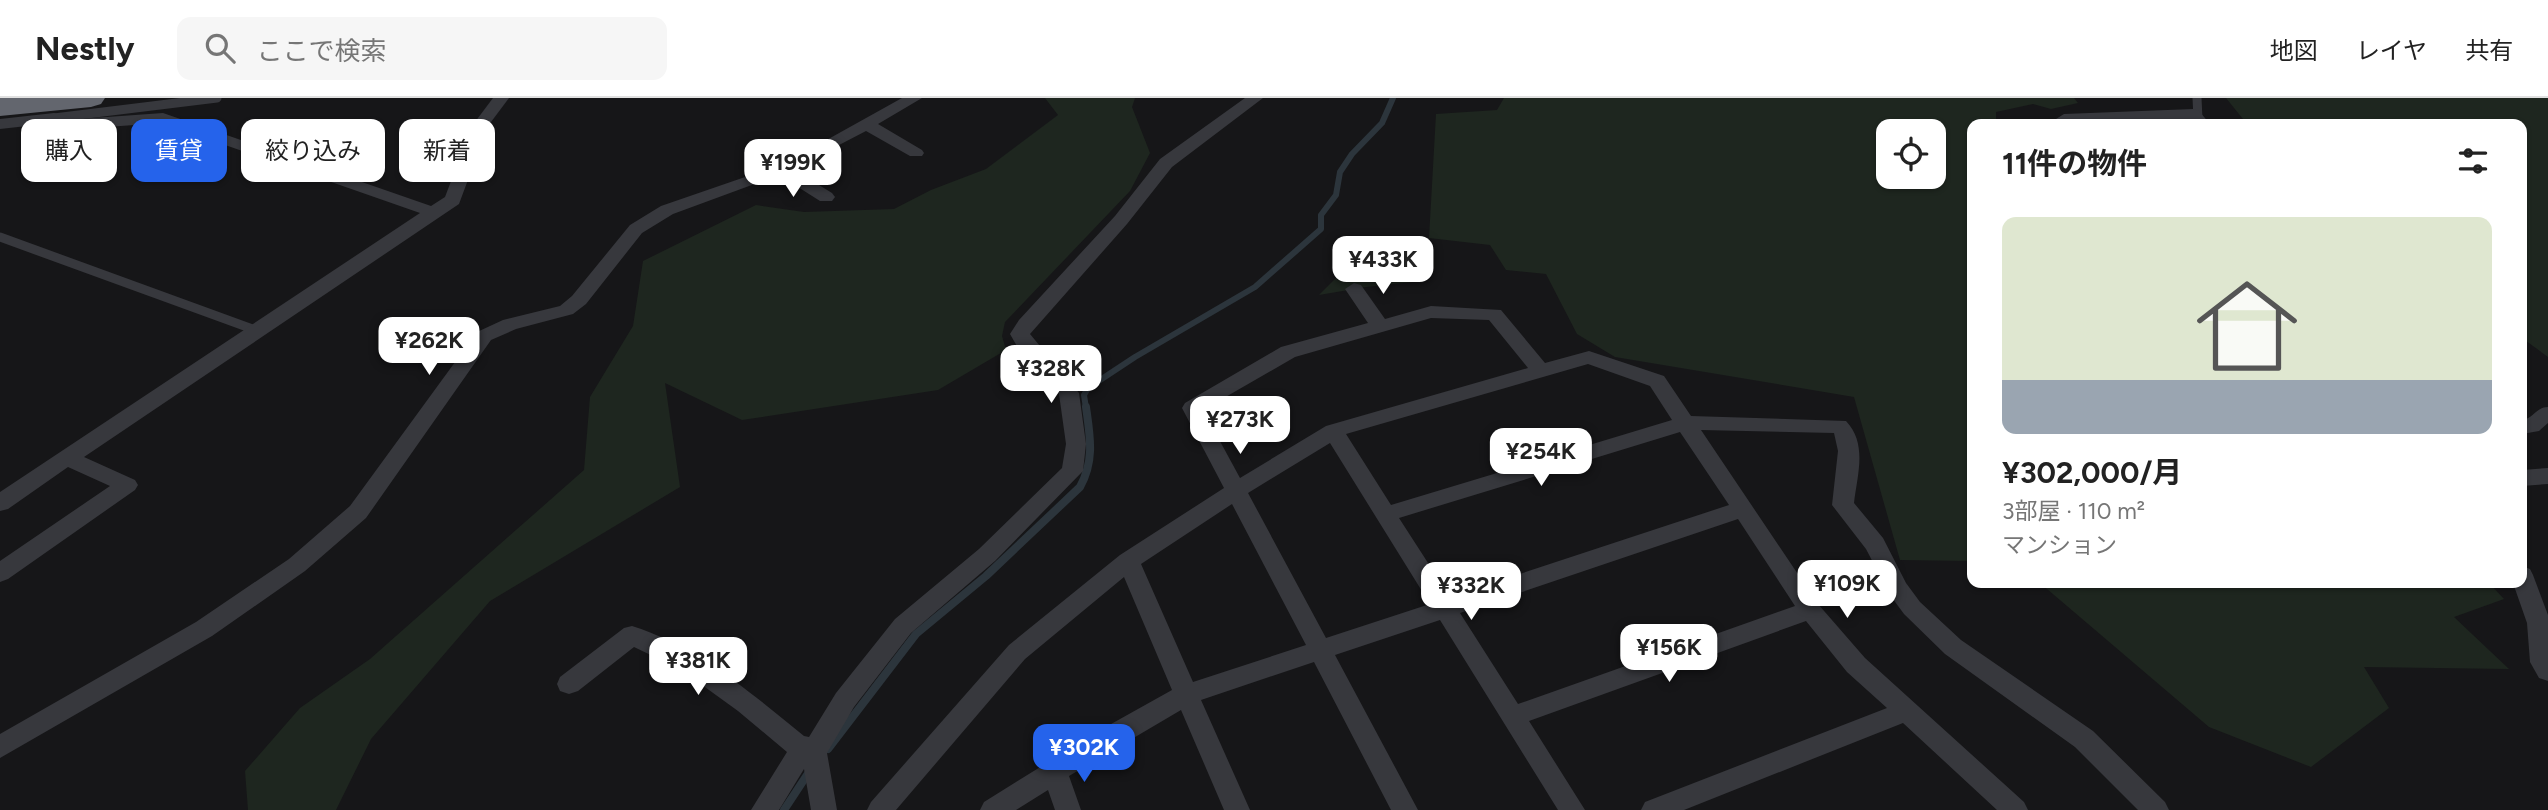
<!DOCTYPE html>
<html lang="ja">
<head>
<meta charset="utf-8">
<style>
  body { margin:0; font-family:Figtree,"Noto Sans JP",sans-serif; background:#f6f6f6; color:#222; height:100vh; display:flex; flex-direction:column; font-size:26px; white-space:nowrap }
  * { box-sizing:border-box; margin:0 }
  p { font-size:23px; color:#767676 }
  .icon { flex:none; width:38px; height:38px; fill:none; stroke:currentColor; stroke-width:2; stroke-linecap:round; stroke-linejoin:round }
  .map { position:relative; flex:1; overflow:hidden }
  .panel { position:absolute; left:1967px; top:21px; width:560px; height:469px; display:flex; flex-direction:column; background:#fff; border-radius:14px; box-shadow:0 2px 5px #0004 }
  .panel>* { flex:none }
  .top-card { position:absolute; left:21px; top:21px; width:665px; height:63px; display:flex; gap:14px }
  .controls { position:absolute; left:1876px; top:21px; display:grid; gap:14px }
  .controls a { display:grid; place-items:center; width:70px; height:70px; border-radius:14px; background:#fff; box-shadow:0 2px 5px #0004; font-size:35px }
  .price { position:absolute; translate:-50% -60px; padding:0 16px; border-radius:14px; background:#fff; color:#222; font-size:23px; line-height:46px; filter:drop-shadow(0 2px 4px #0008) }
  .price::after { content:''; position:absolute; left:50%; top:42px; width:21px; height:16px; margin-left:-10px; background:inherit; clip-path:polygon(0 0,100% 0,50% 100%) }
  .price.current { background:#2563eb; color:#fff }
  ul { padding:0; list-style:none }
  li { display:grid; align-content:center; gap:14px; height:371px; padding:0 35px }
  li span { display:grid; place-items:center; height:217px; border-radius:14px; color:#555 }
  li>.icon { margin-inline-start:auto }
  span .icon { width:126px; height:126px; fill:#fffc; stroke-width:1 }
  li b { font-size:30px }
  h2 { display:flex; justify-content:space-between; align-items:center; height:84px; padding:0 35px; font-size:30px }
  .chip { padding:0 24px; border-radius:14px; background:#fff; box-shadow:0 2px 5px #0004; font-size:24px; line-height:63px }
  .chip.current { background:#2563eb; color:#fff }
  header { display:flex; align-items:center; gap:42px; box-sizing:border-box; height:98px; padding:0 35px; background:#fff; border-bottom:2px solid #e0e0e0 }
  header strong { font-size:33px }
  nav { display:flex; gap:38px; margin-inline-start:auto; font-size:24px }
  .search { width:490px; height:63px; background:#f6f6f6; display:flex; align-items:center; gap:18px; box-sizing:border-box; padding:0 24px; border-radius:14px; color:#767676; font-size:26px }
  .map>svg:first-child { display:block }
</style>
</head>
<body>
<header>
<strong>Nestly</strong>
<div class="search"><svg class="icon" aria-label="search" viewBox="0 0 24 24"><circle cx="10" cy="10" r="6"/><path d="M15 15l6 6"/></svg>ここで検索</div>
<nav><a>地図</a><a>レイヤ</a><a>共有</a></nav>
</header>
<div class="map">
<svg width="2548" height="712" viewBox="0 0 2548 712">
  <rect width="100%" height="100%" fill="#161618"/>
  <path fill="#1e261f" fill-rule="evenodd" d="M1045,0H1135L1132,9L1150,55L1130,93L1005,224L1002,238L1006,252L938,292L742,322L665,285L680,389L490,503L371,641L336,712H248L245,673L300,610L370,561L584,372L590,299L633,228L643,163L756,107L804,114L894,111L931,92L986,71L1058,17Z
    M1504,0H2074L2078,5L2051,11L2033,6L1996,14V26H1972V463L1900,462L1854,299L1615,259L1577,236L1546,176L1506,172L1490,147L1429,140L1436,16L1497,12ZM1934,33V79H1888V33Z
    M2226,0H2548V259L2522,240V26H2247Z
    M1360,156L1421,178L1422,183L1366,189L1319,197Z
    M2040,485H2489L2504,501L2454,519L2509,571L2364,569L2389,610L2311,669L2209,629Z"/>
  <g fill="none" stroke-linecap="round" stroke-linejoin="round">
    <path stroke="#2c353c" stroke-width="6" d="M1086,310L1084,297L1088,290L1135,259L1255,189L1321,131V117L1336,97L1340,74L1352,56L1382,25L1393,0"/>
    <path stroke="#2c353c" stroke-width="8" d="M828,651L916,536L986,478L1080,389C1095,362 1090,338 1086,309
      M784,712L811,671"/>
    <path stroke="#37383d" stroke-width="9" d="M2197,0L2198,21
      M54,20L217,0
      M0,139L258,233"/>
    <path fill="#37383d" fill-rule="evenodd" d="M493,0H509L488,28L459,106L84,359L135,382L138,387L135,392L8,481L0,484V463L110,388L68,369L8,411L0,413V394L420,115L162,25L79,31L54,25L0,31V21L54,15L79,21L163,15L431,108L445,99L472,28Z
      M902,0H922L878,26L922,52L924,55L922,58H910L866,33L793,71L832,95L835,99L832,103H820L779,77L673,116L642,135L586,206L573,216L516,231L491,242L366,420L305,473L212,538L0,660V636L196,524L289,461L350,408L477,234L503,222L560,208L572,198L630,127L661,108L748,78L814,49Z
      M1245,0H1263L1172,69L1127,126L1030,236L1079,295L1086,346L1083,373L995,463L911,535L854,609L827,655L837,712H811L804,671L779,712H751L787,654L738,613L680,571L634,549L578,593L569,596L560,593L557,586L560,579L624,530L632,528C698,549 751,595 804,638L809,639L836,595L895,521L979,451L1062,370L1066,346L1059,296L1018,250L1010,236L1019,222L1115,118L1160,61Z
      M2193,11L2199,13L2210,26H2194L2189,21L2064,26L2056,21L2064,16Z
      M1354,185L1361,187L1385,221L1431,208L1501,212L1545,265L1589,253L1664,278L1691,318L1846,323C1868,346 1857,378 1854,405L1883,440L1906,485L1920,504L1961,542L2093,633L2165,704L2169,712H2138L2075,649L1945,556L1904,516L1890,497L1866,451L1832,407L1838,353L1834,335L1701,332L1818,506L1865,560L2024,704L2028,712H1997L1903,625L1684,712H1641L1645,704L1887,610L1847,574L1806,523L1529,623L1585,712H1558L1440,522L1335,557L1418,712H1391L1314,564L1201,602L1250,712H1224L1181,612L1069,678L1081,712H1055L1048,692L1016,712H980L984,704L1095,635L1172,592L1124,479L1025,561L896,712H867L871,704L1009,547L1120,457L1224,390L1182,310L1185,305L1281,249L1368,225L1345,191ZM1431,220L1489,222L1528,270L1326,328L1240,380L1203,312L1295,259ZM1588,266L1650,288L1672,322L1391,407L1346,336ZM1680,334L1729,407L1450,499L1399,420ZM1330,345L1430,506L1326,540L1248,395ZM1232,406L1306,547L1193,584L1141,466ZM1738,421L1795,508L1518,606L1460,515Z
      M2548,309V325L2539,333L2522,336V322C2533,321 2536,309 2548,309Z
      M2548,370V386L2522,388V372Z
      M2522,468L2530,471L2533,477L2548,517V583L2539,580L2530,564L2527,525L2513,485H2522Z"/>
    <path fill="#63666e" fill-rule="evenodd" d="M0,0H105L101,6L91,9L0,18Z"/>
  </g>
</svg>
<div class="controls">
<a><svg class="icon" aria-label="locate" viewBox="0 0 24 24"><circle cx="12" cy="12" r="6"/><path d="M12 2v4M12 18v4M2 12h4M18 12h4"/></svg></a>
</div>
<b class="price" style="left:793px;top:101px">¥199K</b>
<b class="price" style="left:1383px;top:198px">¥433K</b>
<b class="price" style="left:429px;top:279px">¥262K</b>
<b class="price" style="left:1051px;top:307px">¥328K</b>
<b class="price" style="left:1240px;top:358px">¥273K</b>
<b class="price" style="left:1541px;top:390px">¥254K</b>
<b class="price" style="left:1847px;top:522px">¥109K</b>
<b class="price" style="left:1471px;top:524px">¥332K</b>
<b class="price" style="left:1669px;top:586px">¥156K</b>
<b class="price" style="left:698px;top:599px">¥381K</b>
<b class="price current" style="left:1084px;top:686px">¥302K</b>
<div class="top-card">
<a class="chip">購入</a>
<a class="chip current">賃貸</a>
<a class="chip">絞り込み</a>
<a class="chip">新着</a>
</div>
<section class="panel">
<h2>11件の物件<svg class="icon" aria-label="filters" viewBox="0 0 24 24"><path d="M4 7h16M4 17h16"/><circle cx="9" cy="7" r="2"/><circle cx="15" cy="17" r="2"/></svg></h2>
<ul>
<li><span style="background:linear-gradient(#dfe7d0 75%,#9aa5b1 0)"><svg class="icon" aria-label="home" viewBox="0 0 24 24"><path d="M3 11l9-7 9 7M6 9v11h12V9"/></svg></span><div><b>¥302,000/月</b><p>3部屋 · 110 m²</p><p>マンション</p></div></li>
</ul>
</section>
</div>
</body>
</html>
